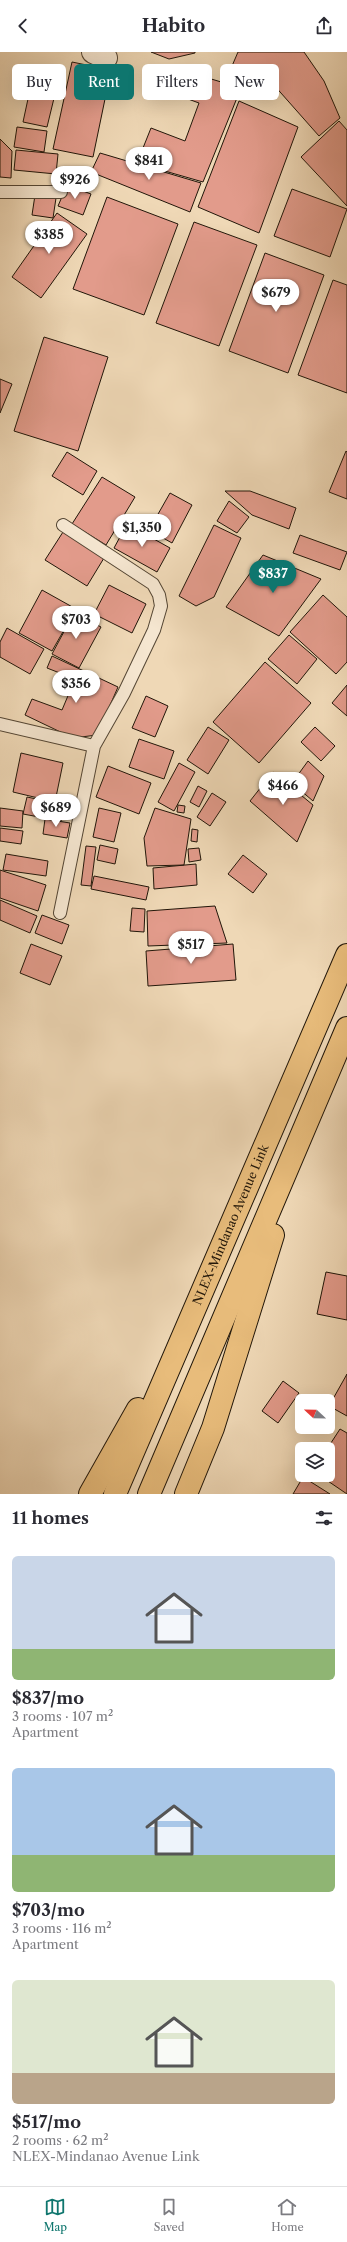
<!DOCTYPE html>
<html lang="en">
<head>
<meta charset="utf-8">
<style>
  body { margin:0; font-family:"Libre Caslon Text",serif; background:#f2f2f3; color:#2b2b33; height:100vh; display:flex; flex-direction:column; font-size:15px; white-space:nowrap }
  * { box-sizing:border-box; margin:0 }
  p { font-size:13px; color:#7c7c81 }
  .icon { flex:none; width:22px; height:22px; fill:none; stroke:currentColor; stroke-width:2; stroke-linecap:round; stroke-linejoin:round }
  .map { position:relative; height:1442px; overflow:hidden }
  .details { display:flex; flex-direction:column; background:#fff; flex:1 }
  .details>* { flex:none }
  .hud { position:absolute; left:12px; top:12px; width:323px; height:36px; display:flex; gap:8px }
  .needle { width:26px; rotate:292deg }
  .fabs { position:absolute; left:295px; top:1342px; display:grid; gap:8px }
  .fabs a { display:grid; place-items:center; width:40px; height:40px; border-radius:6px; background:#fff; box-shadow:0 4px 16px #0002; font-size:20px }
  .price { position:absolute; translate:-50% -34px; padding:0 9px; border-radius:14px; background:#fff; color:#222; font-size:13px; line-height:26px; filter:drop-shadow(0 1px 2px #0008) }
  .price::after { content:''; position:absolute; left:50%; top:24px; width:12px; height:9px; margin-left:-6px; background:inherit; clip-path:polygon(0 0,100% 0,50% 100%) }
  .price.on { background:#0f766e; color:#fff }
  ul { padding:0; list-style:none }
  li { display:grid; align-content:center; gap:8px; height:212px; padding:0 12px }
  li span { display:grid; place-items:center; height:124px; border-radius:6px; color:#555 }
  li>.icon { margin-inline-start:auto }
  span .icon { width:72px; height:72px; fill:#fffc; stroke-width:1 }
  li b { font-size:17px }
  h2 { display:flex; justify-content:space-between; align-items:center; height:48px; padding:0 12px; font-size:17px }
  .chip { padding:0 14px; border-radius:6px; background:#fff; box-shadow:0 4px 16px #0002; font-size:14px; line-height:36px }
  .chip.on { background:#0f766e; color:#fff }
  header { display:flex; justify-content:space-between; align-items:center; height:52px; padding:0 12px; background:#fff; font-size:18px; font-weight:700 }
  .dock { display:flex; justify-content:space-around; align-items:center; height:56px; border-top:1px solid #e1e1e2; background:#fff; font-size:11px; color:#7c7c81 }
  .dock a { display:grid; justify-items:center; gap:2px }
  .dock .on { color:#0f766e }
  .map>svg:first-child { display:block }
</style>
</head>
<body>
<header><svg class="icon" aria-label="back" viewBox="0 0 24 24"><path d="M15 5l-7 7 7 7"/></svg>Habito<svg class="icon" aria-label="share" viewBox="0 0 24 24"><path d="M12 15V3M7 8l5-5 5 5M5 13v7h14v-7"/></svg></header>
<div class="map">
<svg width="347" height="1442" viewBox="0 0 347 1442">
  <rect width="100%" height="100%" fill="#efd8b6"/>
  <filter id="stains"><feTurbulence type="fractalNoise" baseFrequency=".005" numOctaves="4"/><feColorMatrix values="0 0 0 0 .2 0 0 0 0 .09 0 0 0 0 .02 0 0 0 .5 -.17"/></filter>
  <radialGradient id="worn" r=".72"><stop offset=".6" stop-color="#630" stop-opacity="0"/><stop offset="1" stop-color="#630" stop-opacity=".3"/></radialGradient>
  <path fill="#e29b8b" stroke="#211609" d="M151,0H195V1L169,7Z
    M238,0H304L324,29L340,66L319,84L273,32L262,47L245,40L247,30L229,21Z
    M72,10L111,18L93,105L53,97Z
    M175,16L241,36L203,130L137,111L151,76L185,89L199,51L166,39Z
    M31,33L56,38L47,75L23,70Z
    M239,49L298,75L259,181L198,155Z
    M339,69L347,78V154L301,105Z
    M17,75L47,79L44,100L14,95Z
    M0,87L12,99L11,126L0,125Z
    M16,98L58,102L56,122L14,118Z
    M100,101L201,131L190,160L91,120Z
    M67,133L91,142L83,163L58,154Z
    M292,137L347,157L330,205L274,184Z
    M35,143L56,146L53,166L32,163Z
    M107,145L178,172L144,263L73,237Z
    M57,161L87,182L41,246L12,225Z
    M194,170L257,193L219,294L156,271Z
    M265,201L324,223L288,321L229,299Z
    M333,228L347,233V341L298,323Z
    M44,285L108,305L78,399L14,379Z
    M0,327L12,332L0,361Z
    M346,399L347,400V447L329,440Z
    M67,400L97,419L83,443L52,424Z
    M102,425L135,445L106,493L72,472Z
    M225,439H250L296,456L289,477L252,463Z
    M170,441L192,453L172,491L149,478Z
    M229,449L249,465L237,481L217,469Z
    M127,472L170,496L157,520L114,496Z
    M214,473L241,486L214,545L196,554L179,544Z
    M63,480L104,506L87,534L45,508Z
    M300,483L347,500L340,518L293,501Z
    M263,503L321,527L279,584L226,555Z
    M109,533L146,552L132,581L94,562Z
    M42,538L76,557L52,599L19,581Z
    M323,543L347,565V610L336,622L290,580Z
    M74,561L101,575L79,616L52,602Z
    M7,576L44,597L30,622L0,605V590Z
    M289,583L317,607L297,632L268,607Z
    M52,604L118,635L97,683L73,686L25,663L32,647L62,658L75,627L47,616Z
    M265,610L311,651L259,711L213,670Z
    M347,633V664L332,651Z
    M146,644L168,654L155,685L132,676Z
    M208,675L229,688L208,722L187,708Z
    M315,675L335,694L321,709L301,690Z
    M139,687L174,699L164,727L129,715Z
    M21,701L63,711L55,750L13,740Z
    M308,709L324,724L313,749L292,731Z
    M179,711L195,720L174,759L158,750Z
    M108,714L151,731L139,762L96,745Z
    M273,720L313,753L297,790L250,749Z
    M198,734L207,739L199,755L190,750Z
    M212,741L226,750L210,774L197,765Z
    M27,745L65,753L61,769L23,762Z
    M178,753L185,754L184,761L177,760Z
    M0,756L23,759L22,776L0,774Z
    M99,756L121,761L114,790L93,785Z
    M155,756L191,767L184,813L147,814L144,786Z
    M45,767L70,771L67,786L43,782Z
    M0,776L23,779L21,792L0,789Z
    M192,777L198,778L197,790L191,789Z
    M100,793L118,797L115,812L97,808Z
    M86,794L96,795L91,834L81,833Z
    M199,796L201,808L189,810L188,797Z
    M6,802L48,809L46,824L3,818Z
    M243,803L267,822L253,841L228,822Z
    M196,812L197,833L154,837L153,816Z
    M0,818L46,833L38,859L0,846Z
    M94,824L149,835L146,848L91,837Z
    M0,848L37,864L30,881L0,868Z
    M215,854L227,891L148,894L147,859Z
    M132,856L145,857L144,880L130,879Z
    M42,863L69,873L62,892L35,881Z
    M31,892L62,904L50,933L20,921Z
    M233,892L236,928L148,934L146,899Z
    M326,1220L347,1224V1268L317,1262Z
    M347,1322V1364L329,1354Z
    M283,1329L299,1341L278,1371L262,1359Z
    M340,1377L347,1381V1442L319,1423H328L327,1397Z
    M303,1425L330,1442H293Z"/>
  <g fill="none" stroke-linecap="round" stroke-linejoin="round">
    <defs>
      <path id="service" d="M0,140H61
        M0,672L94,694
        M60,861L94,694L124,641L154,578L161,554L159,543L153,532L63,473"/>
      <path id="minor" d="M93,0L106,6"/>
      <g id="motorway">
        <path d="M90,1442L138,1357"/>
        <path id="s1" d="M115,1442L347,903"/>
        <path d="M149,1442L347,976"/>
        <path d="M186,1442L213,1376L273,1183"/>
      </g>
    </defs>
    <use href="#service" stroke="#544634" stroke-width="14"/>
    <use href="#minor" stroke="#544634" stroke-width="24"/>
    <use href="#motorway" stroke="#211609" stroke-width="24"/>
    <use href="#service" stroke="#f5e6d0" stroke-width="12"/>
    <use href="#minor" stroke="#f5e6d0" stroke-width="22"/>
    <use href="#motorway" stroke="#e8bc7b" stroke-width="22"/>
  </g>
  <g text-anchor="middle" stroke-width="3" stroke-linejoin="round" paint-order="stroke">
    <g font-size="12" fill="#211609" stroke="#f5e6d0">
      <text dy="4" stroke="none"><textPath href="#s1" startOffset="293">NLEX-Mindanao Avenue Link</textPath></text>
    </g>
  </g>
  <rect width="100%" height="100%" filter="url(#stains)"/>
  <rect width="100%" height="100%" fill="url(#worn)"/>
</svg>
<div class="fabs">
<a><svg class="needle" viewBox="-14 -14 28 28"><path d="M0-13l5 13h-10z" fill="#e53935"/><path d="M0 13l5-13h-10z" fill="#7c7c81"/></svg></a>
<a><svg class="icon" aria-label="layers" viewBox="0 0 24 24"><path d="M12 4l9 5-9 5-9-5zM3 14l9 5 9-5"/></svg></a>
</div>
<b class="price" style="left:149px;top:129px">$841</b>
<b class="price" style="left:75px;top:148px">$926</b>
<b class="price" style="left:49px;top:203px">$385</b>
<b class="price" style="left:276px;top:261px">$679</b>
<b class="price" style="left:142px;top:496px">$1,350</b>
<b class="price on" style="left:273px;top:542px">$837</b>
<b class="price" style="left:76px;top:588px">$703</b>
<b class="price" style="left:76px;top:652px">$356</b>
<b class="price" style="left:283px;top:754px">$466</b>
<b class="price" style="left:56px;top:776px">$689</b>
<b class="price" style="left:191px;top:913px">$517</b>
<div class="hud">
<a class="chip">Buy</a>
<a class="chip on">Rent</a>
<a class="chip">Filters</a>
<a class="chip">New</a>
</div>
</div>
<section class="details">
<h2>11 homes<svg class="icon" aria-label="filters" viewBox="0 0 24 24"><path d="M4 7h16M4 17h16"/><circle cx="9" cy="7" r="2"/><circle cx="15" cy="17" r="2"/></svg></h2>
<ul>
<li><span style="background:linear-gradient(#c9d6e8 75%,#8fb573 0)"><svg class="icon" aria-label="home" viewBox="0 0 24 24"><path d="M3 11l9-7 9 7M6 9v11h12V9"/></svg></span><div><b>$837/mo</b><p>3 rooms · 107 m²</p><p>Apartment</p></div></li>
<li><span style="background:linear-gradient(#a9c7e8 70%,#8fb573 0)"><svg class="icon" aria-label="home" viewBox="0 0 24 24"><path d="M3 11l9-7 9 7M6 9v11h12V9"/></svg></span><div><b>$703/mo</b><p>3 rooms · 116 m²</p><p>Apartment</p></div></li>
<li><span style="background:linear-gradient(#dfe7d0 75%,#b9a48a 0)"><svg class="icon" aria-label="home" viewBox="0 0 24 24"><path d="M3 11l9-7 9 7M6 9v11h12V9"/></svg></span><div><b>$517/mo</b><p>2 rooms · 62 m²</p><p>NLEX-Mindanao Avenue Link</p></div></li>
</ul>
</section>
<nav class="dock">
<a class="on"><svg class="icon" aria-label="map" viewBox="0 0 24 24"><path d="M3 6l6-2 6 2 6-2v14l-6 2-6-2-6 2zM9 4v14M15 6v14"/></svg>Map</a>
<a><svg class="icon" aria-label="saved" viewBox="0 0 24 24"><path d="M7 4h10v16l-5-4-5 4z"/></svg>Saved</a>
<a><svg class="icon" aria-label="home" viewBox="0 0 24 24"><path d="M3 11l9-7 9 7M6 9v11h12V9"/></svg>Home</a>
</nav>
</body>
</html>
